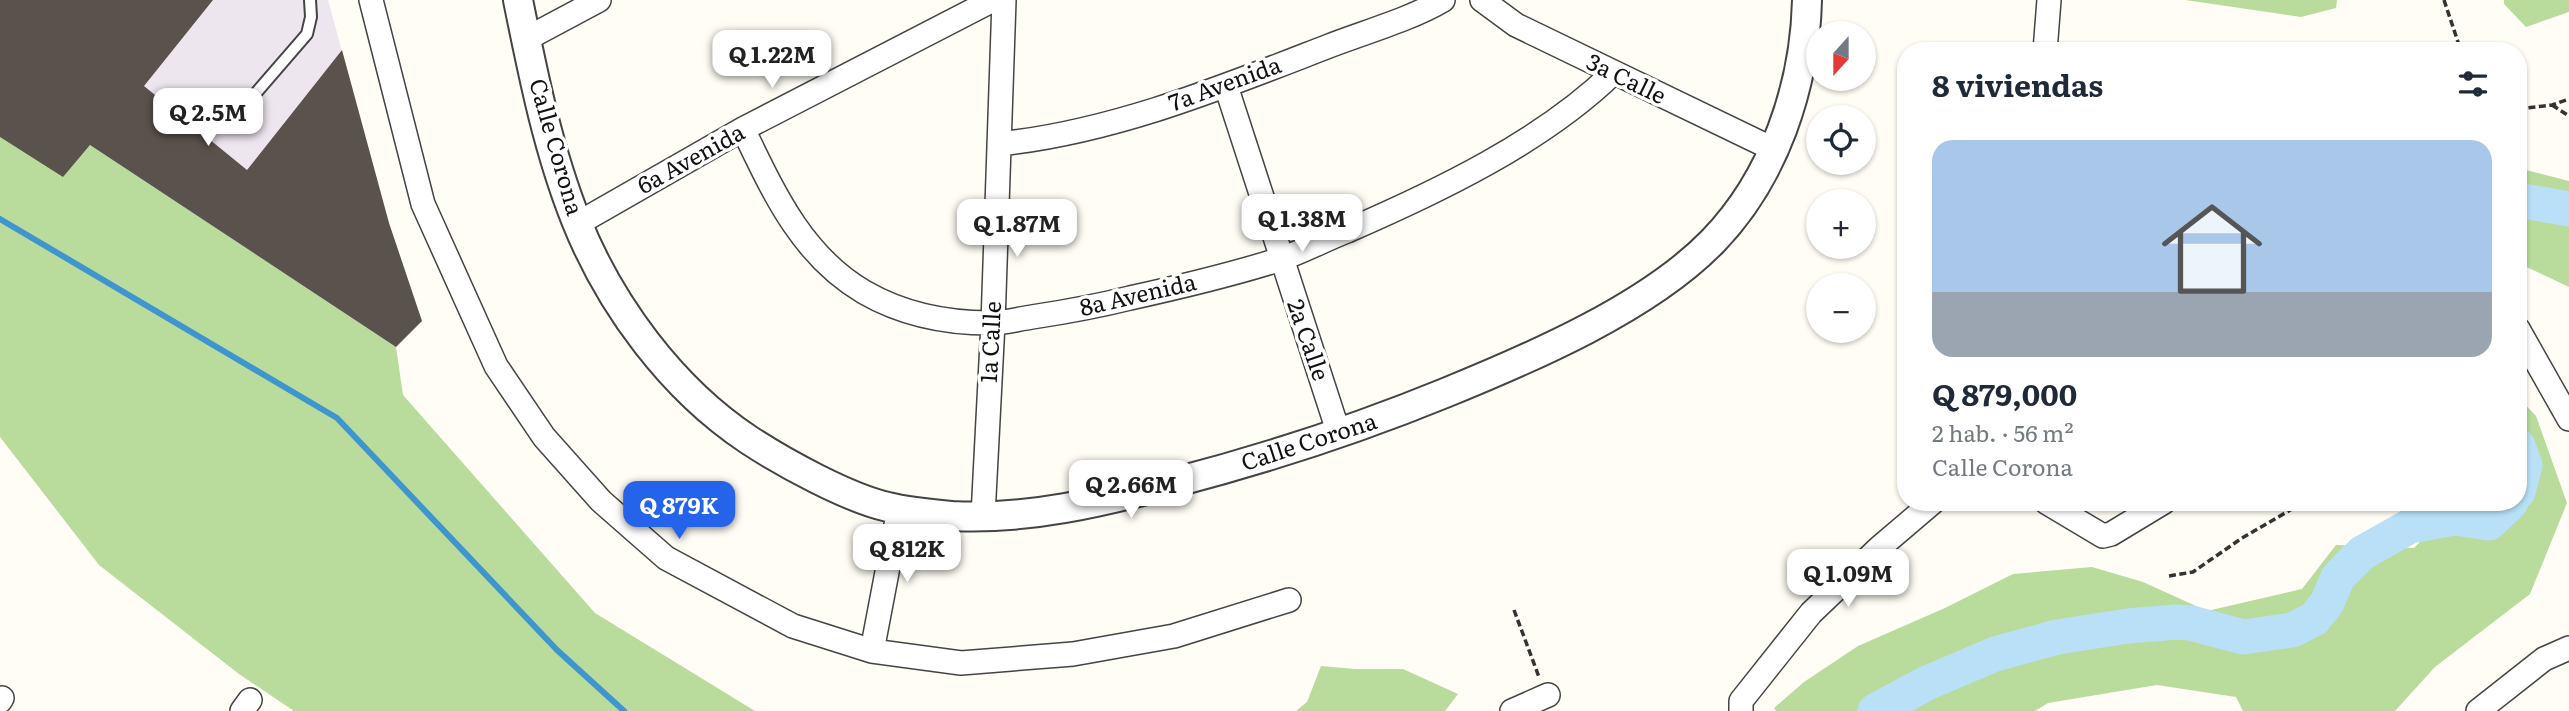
<!DOCTYPE html>
<html lang="es">
<head>
<meta charset="utf-8">
<style>
  body { margin:0; font-family:Literata,serif; background:#f2f2f3; color:#1f2937; height:100vh; display:flex; flex-direction:column; font-size:26px; white-space:nowrap }
  * { box-sizing:border-box; margin:0 }
  p { font-size:23px; color:#747a83 }
  .icon { flex:none; width:38px; height:38px; fill:none; stroke:currentColor; stroke-width:2; stroke-linecap:round; stroke-linejoin:round }
  .map { position:relative; flex:1; overflow:hidden }
  .sheet { position:absolute; left:1897px; top:42px; width:630px; height:469px; display:flex; flex-direction:column; background:#fff; border-radius:28px; box-shadow:0 2px 5px #0004 }
  .sheet>* { flex:none }
  .needle { width:46px; rotate:201deg }
  .buttons { position:absolute; left:1806px; top:21px; display:grid; gap:14px }
  .buttons a { display:grid; place-items:center; width:70px; height:70px; border-radius:50%; background:#fff; box-shadow:0 2px 5px #0004; font-size:35px }
  .price { position:absolute; translate:-50% -60px; padding:0 16px; border-radius:14px; background:#fff; color:#222; font-size:23px; line-height:46px; filter:drop-shadow(0 2px 4px #0008) }
  .price::after { content:''; position:absolute; left:50%; top:42px; width:21px; height:16px; margin-left:-10px; background:inherit; clip-path:polygon(0 0,100% 0,50% 100%) }
  .price.selected { background:#2563eb; color:#fff }
  ul { padding:0; list-style:none }
  li { display:grid; align-content:center; gap:14px; height:371px; padding:0 35px }
  li span { display:grid; place-items:center; height:217px; border-radius:21px; color:#555 }
  li>.icon { margin-inline-start:auto }
  span .icon { width:126px; height:126px; fill:#fffc; stroke-width:1 }
  li b { font-size:30px }
  h2 { display:flex; justify-content:space-between; align-items:center; height:84px; padding:0 35px; font-size:30px }
  .map>svg:first-child { display:block }
</style>
</head>
<body>
<div class="map">
<svg width="2569" height="711" viewBox="0 0 2569 711">
  <rect width="100%" height="100%" fill="#fffdf5"/>
  <path fill="#eee6ef" d="M0,0H328L389,223L422,321L396,347L90,145L63,177L0,137Z"/>
  <path fill="#b9dc9c" d="M2185,0H2337L2336,8L2301,17Z
    M2504,0H2569V12L2526,27L2504,4Z
    M0,137L63,176L90,145L396,347L403,395L595,613L755,711H294L239,674L99,565L0,437Z
    M2518,168L2569,181V287L2518,263Z
    M2518,397L2536,416L2567,503L2530,594L2435,667L2395,711H2243L2236,697L2157,685L2048,703L2035,711H1776L1774,708L1804,682L1858,646L1945,608L2013,574L2092,567L2143,582L2207,611L2302,589L2336,545L2414,548L2460,502H2518Z
    M1321,666L1355,669H1403L1458,694L1445,711H1296L1307,702Z"/>
  <g fill="none" stroke-linecap="round" stroke-linejoin="round">
    <path stroke="#3f96cf" stroke-width="6" d="M0,219L337,418L557,650L624,711"/>
    <path stroke="#b9e0f7" stroke-width="35" d="M2518,200L2569,209
      M2518,446L2525,465L2518,492
      M1875,711L1927,683L1995,654L2057,637L2128,626L2176,622L2191,623L2243,637L2292,630L2314,619L2327,603L2338,577L2362,553L2410,526L2454,518L2489,523L2511,502"/>
  </g>
  <path fill="#5a524d" d="M0,0H213L144,86L247,170L342,50L389,223L422,321L396,347L90,145L63,177L0,137Z"/>
  <g fill="none" stroke-linecap="round" stroke-linejoin="round">
    <defs>
      <path id="service" d="M230,123L307,34L311,17L310,0"/>
      <path id="minor" d="M371,0L423,204L496,366L544,437L601,501L666,558L793,626L872,651L961,663L1073,654L1174,636L1289,600
        M1482,0L1516,25L1775,150
        M526,39L599,0
        M2045,51L2049,0
        M1226,86L1339,434
        M743,129C773,191 801,255 864,292C902,314 946,323 990,323C1004,323 1018,319 1032,317C1065,312 1098,306 1130,298C1180,287 1230,275 1278,260C1302,252 1324,240 1347,231C1437,192 1542,142 1613,73
        M999,144C1114,132 1223,87 1329,46C1365,32 1411,19 1443,0
        M577,224L743,129L993,0
        M2518,329L2569,419
        M2046,502L2103,536L2111,534L2164,502
        M983,516L993,323L1004,0
        M872,651L899,509
        M0,701L2,698
        M242,711L250,700
        M1512,711L1548,695
        M1741,711V701L1811,613L1879,548L1933,502
        M2478,711L2544,659L2569,648"/>
      <path id="tertiary" d="M518,0C533,74 548,150 576,220C610,305 672,389 749,440C784,463 848,498 888,507C908,512 931,514 952,516C1027,520 1104,502 1176,482C1268,458 1357,429 1445,393C1531,358 1648,308 1713,241C1774,178 1805,87 1807,0"/>
    </defs>
    <use href="#service" stroke="#444" stroke-width="14"/>
    <use href="#minor" stroke="#444" stroke-width="26"/>
    <use href="#tertiary" stroke="#444" stroke-width="32"/>
    <path stroke="#333" stroke-width="3.5" stroke-dasharray="7 3.5" stroke-linecap="butt" d="M2444,0L2461,51
      M2552,105L2569,116
      M2518,109L2552,105L2569,99
      M2392,502V503
      M2169,576L2193,572L2242,538L2304,502
      M1514,610L1539,677"/>
    <use href="#service" stroke="#fff" stroke-width="10"/>
    <use href="#minor" stroke="#fff" stroke-width="23"/>
    <use href="#tertiary" stroke="#fff" stroke-width="28"/>
  </g>
  <g text-anchor="middle" stroke-width="7" stroke-linejoin="round" paint-order="stroke">
    <g font-size="23" fill="#111" stroke="#fff">
      <text transform="translate(1626 79) rotate(26)" y="8">3a Calle</text>
      <text transform="translate(1225 84) rotate(-20)" y="8">7a Avenida</text>
      <text transform="translate(556 147) rotate(74)" y="8">Calle Corona</text>
      <text transform="translate(691 159) rotate(-29)" y="8">6a Avenida</text>
      <text transform="translate(1138 295) rotate(-13)" y="8">8a Avenida</text>
      <text transform="translate(1308 340) rotate(71)" y="8">2a Calle</text>
      <text transform="translate(991 342) rotate(-87)" y="8">1a Calle</text>
      <text transform="translate(1309 442) rotate(-18)" y="8">Calle Corona</text>
    </g>
  </g>
</svg>
<div class="buttons">
<a><svg class="needle" viewBox="-14 -14 28 28"><path d="M0-13l5 13h-10z" fill="#e53935"/><path d="M0 13l5-13h-10z" fill="#747a83"/></svg></a>
<a><svg class="icon" aria-label="locate" viewBox="0 0 24 24"><circle cx="12" cy="12" r="6"/><path d="M12 2v4M12 18v4M2 12h4M18 12h4"/></svg></a>
<a>+</a>
<a>−</a>
</div>
<b class="price" style="left:772px;top:90px">Q 1.22M</b>
<b class="price" style="left:208px;top:148px">Q 2.5M</b>
<b class="price" style="left:1302px;top:254px">Q 1.38M</b>
<b class="price" style="left:1017px;top:259px">Q 1.87M</b>
<b class="price" style="left:1131px;top:520px">Q 2.66M</b>
<b class="price selected" style="left:679px;top:541px">Q 879K</b>
<b class="price" style="left:907px;top:584px">Q 812K</b>
<b class="price" style="left:1848px;top:609px">Q 1.09M</b>
<section class="sheet">
<h2>8 viviendas<svg class="icon" aria-label="filters" viewBox="0 0 24 24"><path d="M4 7h16M4 17h16"/><circle cx="9" cy="7" r="2"/><circle cx="15" cy="17" r="2"/></svg></h2>
<ul>
<li><span style="background:linear-gradient(#a9c7e8 70%,#9aa5b1 0)"><svg class="icon" aria-label="home" viewBox="0 0 24 24"><path d="M3 11l9-7 9 7M6 9v11h12V9"/></svg></span><div><b>Q 879,000</b><p>2 hab. · 56 m²</p><p>Calle Corona</p></div></li>
</ul>
</section>
</div>
</body>
</html>
